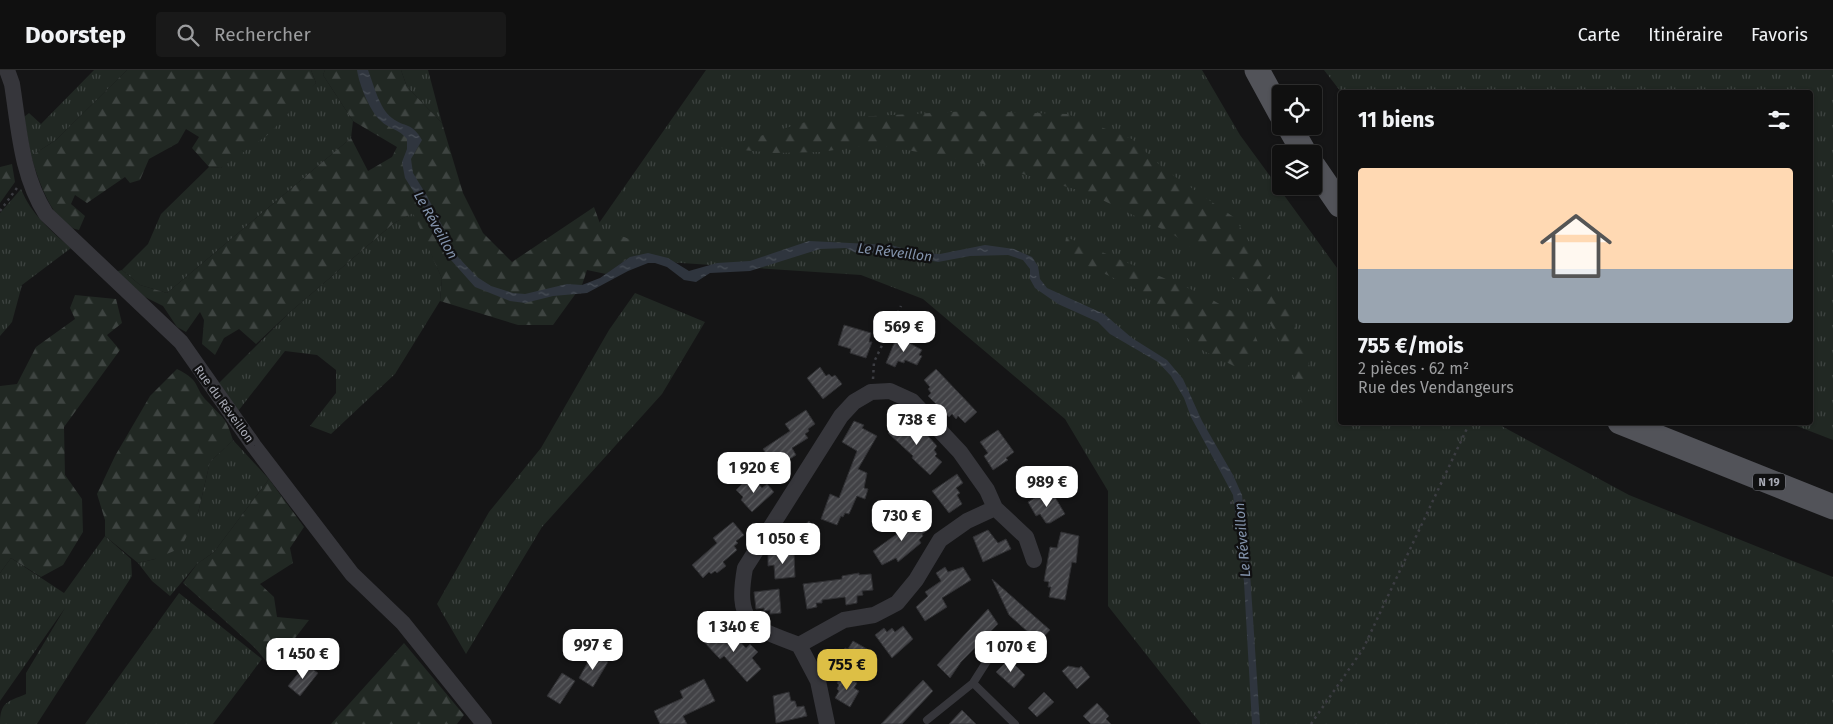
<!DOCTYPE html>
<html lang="fr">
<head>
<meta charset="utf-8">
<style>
  body { margin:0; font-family:"Fira Sans",sans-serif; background:#191919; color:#f1f3f6; height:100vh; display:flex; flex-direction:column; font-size:19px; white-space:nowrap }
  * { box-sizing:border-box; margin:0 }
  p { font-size:16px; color:#9c9d9f }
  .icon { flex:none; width:28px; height:28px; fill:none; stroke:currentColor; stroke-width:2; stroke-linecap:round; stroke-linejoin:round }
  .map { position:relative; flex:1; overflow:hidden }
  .details { position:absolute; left:1338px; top:20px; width:475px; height:335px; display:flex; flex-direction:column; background:#101010; border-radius:5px; box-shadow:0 1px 4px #0004,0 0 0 1px #303030 }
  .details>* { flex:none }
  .buttons { position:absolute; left:1272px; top:15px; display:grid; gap:10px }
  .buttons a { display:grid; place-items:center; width:50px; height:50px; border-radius:5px; background:#101010; box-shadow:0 1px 4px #0004,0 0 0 1px #303030; font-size:25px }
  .price { position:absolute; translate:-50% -42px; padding:0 11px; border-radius:10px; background:#fff; color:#222; font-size:16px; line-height:32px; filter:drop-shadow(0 1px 2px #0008) }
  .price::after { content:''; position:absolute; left:50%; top:30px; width:15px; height:11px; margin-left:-8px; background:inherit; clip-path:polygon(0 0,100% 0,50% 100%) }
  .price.active { background:#ddbf45; color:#111 }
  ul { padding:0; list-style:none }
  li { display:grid; align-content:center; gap:10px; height:265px; padding:0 20px }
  li span { display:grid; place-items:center; height:155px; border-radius:5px; color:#555 }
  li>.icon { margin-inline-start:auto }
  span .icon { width:90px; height:90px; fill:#fffc; stroke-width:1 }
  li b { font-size:21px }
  h2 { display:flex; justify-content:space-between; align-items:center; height:60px; padding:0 20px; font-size:21px }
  header { display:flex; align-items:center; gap:30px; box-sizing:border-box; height:70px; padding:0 25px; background:#101010; border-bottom:1px solid #303030 }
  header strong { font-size:24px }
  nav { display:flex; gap:28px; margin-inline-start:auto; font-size:18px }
  .search { width:350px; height:45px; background:#191919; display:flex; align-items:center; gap:12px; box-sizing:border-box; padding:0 18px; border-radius:5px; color:#9c9d9f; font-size:19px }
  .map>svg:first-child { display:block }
</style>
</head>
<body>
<header>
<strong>Doorstep</strong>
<div class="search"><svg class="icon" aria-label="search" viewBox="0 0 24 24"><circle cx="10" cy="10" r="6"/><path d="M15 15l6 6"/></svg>Rechercher</div>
<nav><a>Carte</a><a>Itinéraire</a><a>Favoris</a></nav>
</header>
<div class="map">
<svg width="1833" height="654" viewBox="0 0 1833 654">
  <defs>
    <pattern id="grass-tufts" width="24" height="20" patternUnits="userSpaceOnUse" patternTransform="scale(1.25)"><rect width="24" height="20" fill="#212823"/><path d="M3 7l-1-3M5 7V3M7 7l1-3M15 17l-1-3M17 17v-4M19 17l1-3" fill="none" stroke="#3e4441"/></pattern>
    <pattern id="forest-firs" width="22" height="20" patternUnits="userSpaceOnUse" patternTransform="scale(1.25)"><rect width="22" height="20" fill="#212823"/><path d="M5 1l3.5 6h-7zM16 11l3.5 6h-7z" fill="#3e4441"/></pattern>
    <pattern id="water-ripples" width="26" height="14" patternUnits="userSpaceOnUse" patternTransform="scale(1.25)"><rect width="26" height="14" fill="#2f353e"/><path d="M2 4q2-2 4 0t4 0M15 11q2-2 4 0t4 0" fill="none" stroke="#4a5058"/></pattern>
    <pattern id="building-hatch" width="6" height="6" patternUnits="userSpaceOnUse" patternTransform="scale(1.25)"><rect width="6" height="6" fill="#424246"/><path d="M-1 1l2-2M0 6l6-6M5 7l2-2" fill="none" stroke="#5a5b5e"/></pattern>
  </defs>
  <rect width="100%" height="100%" fill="#151516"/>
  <path fill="url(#grass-tufts)" d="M94,0H127L56,70L31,86L24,47L29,43L41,54Z
    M311,0H325L323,5L353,51L351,68L167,223L140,215L122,200L148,174L161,144L209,97L221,98L316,13Z
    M401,0H428L442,53L407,17Z
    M706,0H1202L1240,65L1340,202V352L1496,353L1629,425L1833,507V654H1201L1108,536V421L1065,349L923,229L861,205L576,186Z
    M1324,0H1833V370L1789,353L1810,352V22H1341Z
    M21,119C31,144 51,161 71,178L22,215L12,252L0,266V143Z
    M414,142L442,209L440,231L395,304L331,364L310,356L336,323V300L317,285L285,281L235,345L216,316L289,243L394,153Z
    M635,223L705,252L662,324L542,457L466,584L437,534L489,442L541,378L609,260Z
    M233,370L269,409L214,482L197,494L170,526L152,511L138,493L155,489L198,443L210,392Z
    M105,466L131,489L132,506L37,654H0C0,632 7,632 26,624V603L65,538L0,631V503L11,488L64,523Z
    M179,523L262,589L213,654H85Z"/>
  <path fill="url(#forest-firs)" d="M127,0H311L316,13L269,64L221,98L209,97L192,78L199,67L186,59L178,73L149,89L140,110L130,113L125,107L87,133L75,125L71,134L85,146L79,160C53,156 38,109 31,86L56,70Z
    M325,0H401L407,17L442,53L463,123L483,163L512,192L594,137L602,159L632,170L630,187L606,204L587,200L582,215L553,255H518L440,231L442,209L413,143L394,153L289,243L256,274L239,259L224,268L215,285L202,274L204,250L200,242L186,262L177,257L163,236L145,227L115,202L122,200L140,215L167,223L351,68L368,101L392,87L397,77L353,51L323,5Z
    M970,41L1067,44L1132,69L1164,99L1235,148L1292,247L1314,309L1302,333L1286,283L1253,222L1174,165L1088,123L995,96L874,74L821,82L774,83L721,78L815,49Z
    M12,94L15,112L0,133V97Z
    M1066,167L1202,224L1249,251L1261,280L1244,301L1194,276L1165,241L1131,216L1064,185Z
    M75,225L116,229L122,253L107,265L120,280L64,357L65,405L82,429L83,462L63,495L41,507L11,488L0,503V316L17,314L36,277L75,249L70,238Z
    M177,299C203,312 192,316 208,332C224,350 225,345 233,370L210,392L198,443L181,478L155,489L138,493L105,466V450L97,424L115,386L150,326Z
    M269,409L304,457L290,478L293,493L260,514L274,527L277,547L309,550L272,598L255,578L183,513L197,494L214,482Z
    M404,573L464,645L457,654H331Z"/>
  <path fill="url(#water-ripples)" d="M357,0H368C374,15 379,38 392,48C405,58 412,52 422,70L411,89L413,103L427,126L458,187L477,207L491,216L513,223L525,224L567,214L582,215L600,208L630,187L648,183L668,188L689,201L717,193L750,191L809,171L891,175L919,183L940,184L985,175L1014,179L1032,187L1038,196L1040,209L1047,218L1104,244L1132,268L1167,290L1183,309L1202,351L1233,405L1242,425L1249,488L1260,654H1252L1244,512L1233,425L1191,347L1184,328L1171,306L1158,292L1110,264L1098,252L1058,234L1035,218L1030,209V199L1023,190L1008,185L970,186L938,192L888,183H856L846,178L820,179L750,201L710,203L696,212L684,210L667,197L655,193H648L628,201L587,223L553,226L525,233L510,231L475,217L451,190L424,138L405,108L402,92L407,79V69C399,59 389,59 381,51C370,42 359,14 357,0Z"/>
  <path fill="url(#building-hatch)" stroke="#2f2f32" d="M844,255L871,263L869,272H872L866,288L850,283L851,279L838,275Z
    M897,266L922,280L919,285L922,286L917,295L905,290L904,293L898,291L895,297L886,293Z
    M820,297L826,306L829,304L832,307L835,305L842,314L823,329L807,308Z
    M936,299L977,342L965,353L958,346L956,349L952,344L949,347L928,326L931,323L928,319L930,317L924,310Z
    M806,340L815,354L808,359L809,361L805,364L808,368L792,378L796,385L787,391L785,388L772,392L763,379L790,361L785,354Z
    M854,351L864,355L862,358L877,366L858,399L867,403L864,418L868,419L865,429L857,426L849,444L845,443L843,447L841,446L837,455L821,449L830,424L839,428L857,381L842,372Z
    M900,351L907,357L909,355L913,358L917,354L937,376L934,380L937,384L935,386L942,392L930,405L912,388L913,386L888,363Z
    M998,360L1014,382L1006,388L1008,390L993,400L984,386L988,383L980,372Z
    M957,404L963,413L956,418L960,423L957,425L962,434L949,443L932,421Z
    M748,408L755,416L758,413L762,418L767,414L774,422L752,442L741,430L743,427L736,420Z
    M1052,422L1065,444L1050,453H1046L1040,444L1036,446L1028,432L1043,423L1045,426Z
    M919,445L928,460L922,464L923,466L919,470L921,473L898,492L896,488L882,495L873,481L904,459L903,456Z
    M809,451L820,465L799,481L783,462L793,455L795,458L799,455L801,458Z
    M733,452L744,465L736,471L738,473L734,476L737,480L723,492L726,496L717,503L715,501L711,504L709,502L703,508L692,495L717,473L713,468Z
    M988,460L998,473L1006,469L1011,479L983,492L973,467Z
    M1061,462L1079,466L1076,493L1072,492L1065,530L1049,527L1051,517H1048L1049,512L1044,511L1050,477L1057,478Z
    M794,483L795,507L775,509L774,495L768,496V485Z
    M945,497L948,502L963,497L971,510L942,528L947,537L925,551L916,537L928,526L925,522L941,511L936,503Z
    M859,503V505L871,504L873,520L862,521L863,525L857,526V533L846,535L845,527L822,530V533H816L817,537L807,539L803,514L842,509V506Z
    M992,509L1050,560L1039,572L1009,545Z
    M779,519L781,543L770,544V540L764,541V538L756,539L754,522Z
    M988,539L998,554L961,592L950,608L937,595Z
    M903,556L913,569L892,588L875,565L884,558L887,562L892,558L895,562Z
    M716,559L722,566L724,563L727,567L732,563L746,578L750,574L758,582L752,588L761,599L747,612L724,586L720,589L703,571Z
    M853,571L867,579L854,602L833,589L839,579L843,582L845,578L848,579Z
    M598,585L608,592L593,617L579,608L589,590L594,592Z
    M1009,589L1025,605L1014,618L996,602Z
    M306,594L318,603L300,626L288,616Z
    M1068,596L1079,598L1081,596L1090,607L1077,619L1062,601Z
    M562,603L575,611L560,634L547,626Z
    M842,604L857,613L854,618L859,621L850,637L835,628L839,621L837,619L839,615L837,613Z
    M704,609L715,631L683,646L687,654H660L654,641L683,628L680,621Z
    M923,610L933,621L902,654H881Z
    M789,622L791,631H795L797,637L804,636L807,646L776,653L773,626Z
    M1044,622L1054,632L1037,647L1028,638Z
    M1097,633L1109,646L1106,649L1111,654H1091L1083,646Z
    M962,640L976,654H949Z"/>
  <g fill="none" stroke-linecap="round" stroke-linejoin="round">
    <path stroke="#3c3d42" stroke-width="2.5" stroke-dasharray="2.5 4" stroke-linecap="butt" d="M0,141L17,118
      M873,309L874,292L901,236
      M1230,433L1248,430
      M1311,654L1363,579L1470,352"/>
    <path stroke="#36363b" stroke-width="8" d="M973,613L1015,654
      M927,650L973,613L1003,566"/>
    <path stroke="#36363b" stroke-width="16" d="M7,0L12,14C19,58 21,105 46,144L181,272L254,376L352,504L403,553L484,654
      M799,575L844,550L874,545L897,533L916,510L940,470L967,451L995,438
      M827,654L818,611L799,575C751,557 735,554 745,498L841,346L854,332L871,322L890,321L912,331L960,382L987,420L995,438L1026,467L1034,490"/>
    <path stroke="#525359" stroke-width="25" d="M1257,0L1281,44
      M1289,56L1305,84
      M1314,97L1340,135
      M1620,352L1833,437"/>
  </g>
  <g text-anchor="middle" stroke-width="4.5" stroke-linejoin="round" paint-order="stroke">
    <rect fill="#101011" stroke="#7a7c84" stroke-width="1" x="1753" y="403.5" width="32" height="17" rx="4"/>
    <g font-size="11" font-weight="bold" fill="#a8aab5">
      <text x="1769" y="416">N 19</text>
    </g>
    <g font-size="12" fill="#a8aab5" stroke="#101011">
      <text transform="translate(224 334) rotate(54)" y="4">Rue du Réveillon</text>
    </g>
    <g font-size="14" font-style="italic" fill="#8393ac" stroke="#101011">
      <text transform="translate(436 155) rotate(61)" y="5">Le Réveillon</text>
      <text transform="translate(895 182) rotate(7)" y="5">Le Réveillon</text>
      <text transform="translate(1242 470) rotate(-95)" y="5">Le Réveillon</text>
    </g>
  </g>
</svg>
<div class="buttons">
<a><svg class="icon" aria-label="locate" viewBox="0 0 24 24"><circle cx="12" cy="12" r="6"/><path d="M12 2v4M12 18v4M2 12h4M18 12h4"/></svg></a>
<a><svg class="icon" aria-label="layers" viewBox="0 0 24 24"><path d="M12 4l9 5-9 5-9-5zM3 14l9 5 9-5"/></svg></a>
</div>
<b class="price" style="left:904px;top:283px">569 €</b>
<b class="price" style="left:917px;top:376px">738 €</b>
<b class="price" style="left:754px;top:424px">1 920 €</b>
<b class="price" style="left:1047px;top:438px">989 €</b>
<b class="price" style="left:902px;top:472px">730 €</b>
<b class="price" style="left:783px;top:495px">1 050 €</b>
<b class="price" style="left:734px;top:583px">1 340 €</b>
<b class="price" style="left:593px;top:601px">997 €</b>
<b class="price" style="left:1011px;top:603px">1 070 €</b>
<b class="price" style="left:303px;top:610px">1 450 €</b>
<b class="price active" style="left:847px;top:621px">755 €</b>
<section class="details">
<h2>11 biens<svg class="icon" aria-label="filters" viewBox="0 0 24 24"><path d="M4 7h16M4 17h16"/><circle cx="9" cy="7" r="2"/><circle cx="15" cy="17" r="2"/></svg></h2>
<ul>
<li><span style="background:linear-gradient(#ffd9b3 65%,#9aa5b1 0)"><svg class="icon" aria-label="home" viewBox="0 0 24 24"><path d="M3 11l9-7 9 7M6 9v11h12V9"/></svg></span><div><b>755 €/mois</b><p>2 pièces · 62 m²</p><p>Rue des Vendangeurs</p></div></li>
</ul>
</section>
</div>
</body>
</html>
